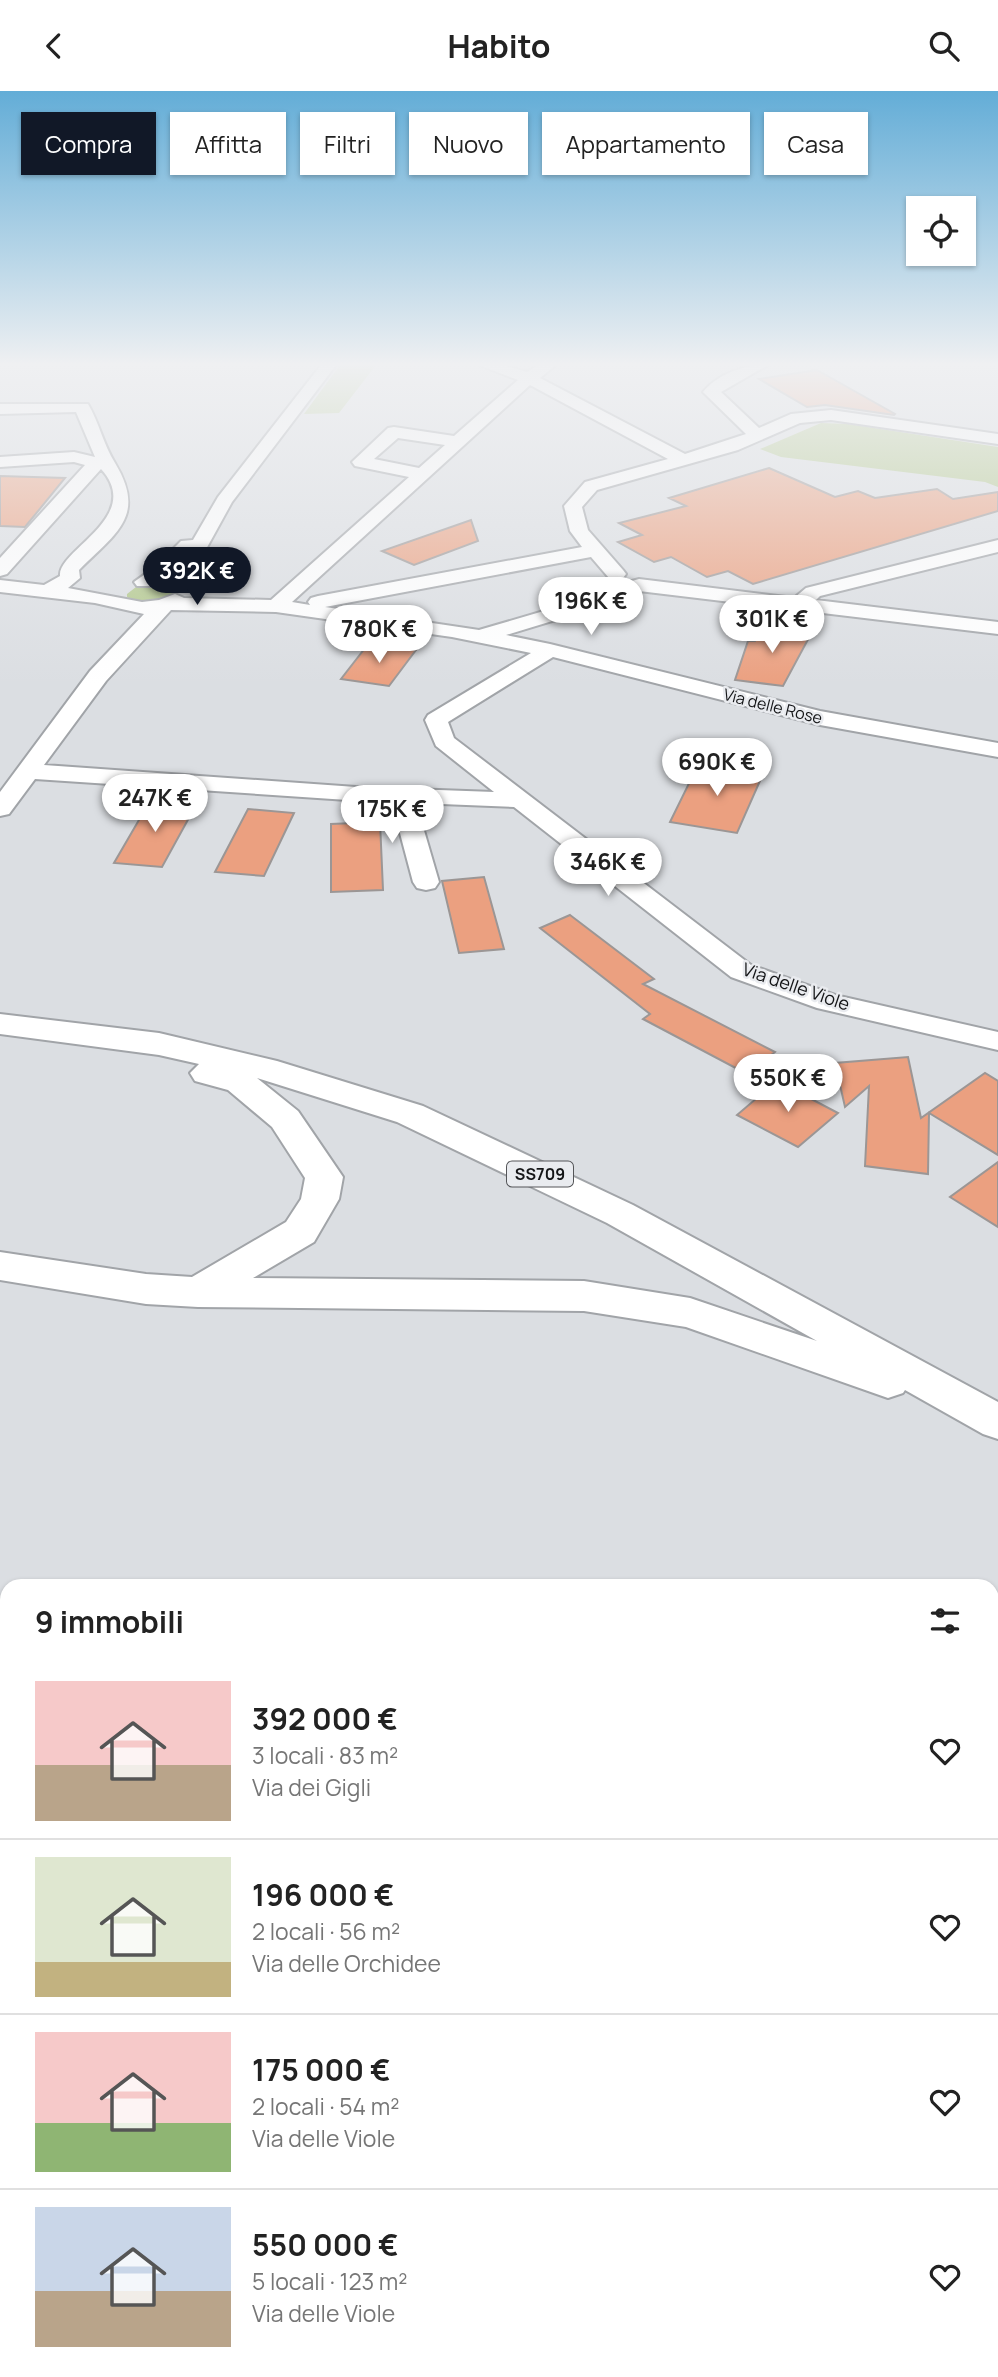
<!DOCTYPE html>
<html lang="it">
<head>
<meta charset="utf-8">
<style>
  body { margin:0; font-family:Manrope,sans-serif; background:#f2f2f2; color:#222; height:100vh; display:flex; flex-direction:column; font-size:26px; white-space:nowrap }
  * { box-sizing:border-box; margin:0 }
  p { font-size:23px; color:#767676 }
  .icon { flex:none; width:38px; height:38px; fill:none; stroke:currentColor; stroke-width:2; stroke-linecap:round; stroke-linejoin:round }
  .map { position:relative; flex:1; overflow:hidden }
  .details { position:absolute; left:0px; top:1488px; width:999px; height:800px; display:flex; flex-direction:column; background:#fff; border-radius:21px 21px 0 0; box-shadow:0 2px 5px #0004 }
  .details>* { flex:none }
  .guide { position:absolute; left:21px; top:21px; width:957px; height:63px; display:flex; gap:14px }
  .controls { position:absolute; left:906px; top:105px; display:grid; gap:14px }
  .controls a { display:grid; place-items:center; width:70px; height:70px; border-radius:0px; background:#fff; box-shadow:0 2px 5px #0004; font-size:35px }
  .price { position:absolute; translate:-50% -60px; padding:0 16px; border-radius:24px; background:#fff; color:#222; font-size:23px; line-height:46px; filter:drop-shadow(0 2px 4px #0008) }
  .price::after { content:''; position:absolute; left:50%; top:42px; width:21px; height:16px; margin-left:-10px; background:inherit; clip-path:polygon(0 0,100% 0,50% 100%) }
  .price.on { background:#111827; color:#fff }
  ul { padding:0; list-style:none }
  li { display:flex; align-items:center; gap:21px; height:175px; padding:0 35px }
  li+li { border-top:2px solid #e0e0e0 }
  li span { display:grid; place-items:center; flex:none; width:196px; height:140px; border-radius:0px; color:#555 }
  li>.icon { margin-inline-start:auto }
  span .icon { width:84px; height:84px; fill:#fffc; stroke-width:1 }
  li b { font-size:30px }
  h2 { display:flex; justify-content:space-between; align-items:center; height:84px; padding:0 35px; font-size:30px }
  .chip { padding:0 24px; border-radius:0px; background:#fff; box-shadow:0 2px 5px #0004; font-size:24px; line-height:63px }
  .chip.on { background:#111827; color:#fff }
  header { display:flex; justify-content:space-between; align-items:center; height:91px; padding:0 35px; background:#fff; font-size:32px; font-weight:700 }
  .map>svg:first-child { display:block }
</style>
</head>
<body>
<header><svg class="icon" aria-label="back" viewBox="0 0 24 24"><path d="M15 5l-7 7 7 7"/></svg>Habito<svg class="icon" aria-label="search" viewBox="0 0 24 24"><circle cx="10" cy="10" r="6"/><path d="M15 15l6 6"/></svg></header>
<div class="map">
<svg width="998" height="2286" viewBox="0 0 998 2286">
  <rect width="100%" height="100%" fill="#dbdee2"/>
  <path fill="#b0c688" d="M340,274H376L339,322L304,323Z
    M821,332L848,333L998,356V396L985,391L781,366L760,358Z
    M151,493L165,494L173,499V505C157,511 142,517 127,506V503L136,496Z"/>
  <path fill="#eba080" stroke="#9b9695" stroke-width="2" d="M817,279L895,323L894,324L825,314L807,316L759,288Z
    M769,377L835,406L858,400L875,407L937,398L953,408L998,401V420L753,493L728,480L707,486L671,466L654,471L618,451L642,444L619,432L686,415L669,407Z
    M0,385L65,387L25,436L0,435Z
    M471,429L478,450L414,474L382,460Z
    M765,533L812,541L783,595L735,589L748,550H755Z
    M369,552L416,559L389,595L341,588Z
    M699,672L763,683L737,742L670,731Z
    M150,710L196,714L162,776L114,772Z
    M248,718L294,722L264,785L215,781Z
    M380,731L383,799L331,801V733Z
    M484,786L504,858L459,862L442,790Z
    M570,824L654,888L643,893L775,961L747,983L643,928L650,923L540,837Z
    M908,966L921,1027L985,982L998,990V1064L929,1022L928,1083L865,1075L869,995L845,1016L835,972Z
    M777,990L838,1022L798,1056L737,1024Z
    M998,1071V1136L950,1106Z"/>
  <g fill="none" stroke-linecap="round" stroke-linejoin="round">
    <defs>
      <path id="minor" d="M321,274H336L232,411L183,500H169L166,496L178,475L151,495H137L134,491L155,476L181,450L193,449L218,406Z
        M479,274H503L527,281L538,274H556L540,287L685,363L746,343L703,301C719,282 745,274 768,274L721,301L759,337L791,323L831,319L998,343V353L831,329L800,332L738,359L597,399L582,416L588,439L623,479L626,483L623,487H609L591,466L325,516L479,539L571,512L606,492L613,494L616,498L613,502L585,520L506,544L550,553L820,620L998,652V666L820,634L553,566L448,631L454,647L751,874L835,904L998,941V959L817,917L731,886L514,716L416,712L439,791L435,797L426,799L417,797L413,791L392,712L35,688L9,723L0,725V701L90,580L144,523L95,512L0,501V489L44,494L60,485C57,459 145,426 101,378L7,483L0,485V467L85,374L74,371L0,376V366L74,361L95,366L76,321L0,323V313H88C99,331 103,353 115,372C147,425 116,442 79,479L80,487L68,497L142,511L159,509L175,503L184,507L271,509L409,386L355,375L352,371L388,337L394,336L454,345L518,289ZM530,294L668,368L585,391L564,415L570,440L582,456L318,505L311,507L308,511L310,514L292,511ZM398,347L445,354L419,377L374,368ZM171,519L276,521L452,546L531,562L428,624L425,629L436,655L494,701L356,696L44,674L106,590Z
        M998,449V461L820,505L816,509L998,531V543L639,500L632,498L629,494L632,490L639,488L794,507L806,497Z
        M992,1900H998V1950H992Z
        M566,2280H622L620,2286H564Z"/>
      <path id="highway" d="M0,923L159,942L277,970L423,1015L633,1114L998,1311V1348L983,1343L905,1299L903,1302L888,1307L686,1236L584,1220L198,1216L146,1213L0,1189V1161L146,1183L192,1186L286,1131L301,1108L305,1087L272,1036L228,999L195,990L190,982L199,973L159,964L0,943ZM257,987L397,1031L607,1132L817,1250L690,1207L584,1190L253,1187L314,1151L339,1108L343,1086L298,1020Z
        M0,2041L7,2044V2104L0,2101Z
        M0,2151L7,2154V2219L0,2216Z
        M154,2280H228L231,2286H157Z
        M375,2280H448L451,2286H378Z"/>
    </defs>
    <use href="#minor" stroke="#a1a4a8" stroke-width="4"/>
    <use href="#highway" stroke="#a1a4a8" stroke-width="4"/>
    <use href="#minor" fill="#fff" fill-rule="evenodd"/>
    <use href="#highway" fill="#fff" fill-rule="evenodd"/>
  </g>
  <linearGradient id="sky" x2="0" y2="1"><stop stop-color="#63add7"/><stop offset="0.46" stop-color="#eff0f2"/><stop offset="1" stop-color="#eff0f2" stop-opacity="0"/></linearGradient>
  <rect width="998" height="594" fill="url(#sky)"/>
  <g text-anchor="middle" stroke-width="5" stroke-linejoin="round" paint-order="stroke">
    <g font-size="16" fill="#141517" stroke="#e9ebef">
      <text transform="translate(773 615) rotate(14)" y="6">Via delle Rose</text>
    </g>
    <rect fill="#e9ebef" stroke="#545558" stroke-width="2" x="507" y="1070.5" width="66" height="25" rx="5"/>
    <g font-size="16" font-weight="bold" fill="#141517">
      <text x="540" y="1089">SS709</text>
    </g>
    <g font-size="18" fill="#141517" stroke="#e9ebef">
      <text transform="translate(796 896) rotate(19)" y="6">Via delle Viole</text>
    </g>
  </g>
</svg>
<div class="controls">
<a><svg class="icon" aria-label="locate" viewBox="0 0 24 24"><circle cx="12" cy="12" r="6"/><path d="M12 2v4M12 18v4M2 12h4M18 12h4"/></svg></a>
</div>
<b class="price on" style="left:197px;top:516px">392K €</b>
<b class="price" style="left:591px;top:546px">196K €</b>
<b class="price" style="left:772px;top:564px">301K €</b>
<b class="price" style="left:379px;top:574px">780K €</b>
<b class="price" style="left:717px;top:707px">690K €</b>
<b class="price" style="left:155px;top:743px">247K €</b>
<b class="price" style="left:392px;top:754px">175K €</b>
<b class="price" style="left:608px;top:807px">346K €</b>
<b class="price" style="left:788px;top:1023px">550K €</b>
<div class="guide">
<a class="chip on">Compra</a>
<a class="chip">Affitta</a>
<a class="chip">Filtri</a>
<a class="chip">Nuovo</a>
<a class="chip">Appartamento</a>
<a class="chip">Casa</a>
</div>
<section class="details">
<h2>9 immobili<svg class="icon" aria-label="filters" viewBox="0 0 24 24"><path d="M4 7h16M4 17h16"/><circle cx="9" cy="7" r="2"/><circle cx="15" cy="17" r="2"/></svg></h2>
<ul>
<li><span style="background:linear-gradient(#f6c9c9 60%,#b9a48a 0)"><svg class="icon" aria-label="home" viewBox="0 0 24 24"><path d="M3 11l9-7 9 7M6 9v11h12V9"/></svg></span><div><b>392 000 €</b><p>3 locali · 83 m²</p><p>Via dei Gigli</p></div><svg class="icon" aria-label="heart" viewBox="0 0 24 24"><path d="M12 20l-8-8c-3-5 5-10 8-4 3-6 11-1 8 4z"/></svg></li>
<li><span style="background:linear-gradient(#dfe7d0 75%,#c2b280 0)"><svg class="icon" aria-label="home" viewBox="0 0 24 24"><path d="M3 11l9-7 9 7M6 9v11h12V9"/></svg></span><div><b>196 000 €</b><p>2 locali · 56 m²</p><p>Via delle Orchidee</p></div><svg class="icon" aria-label="heart" viewBox="0 0 24 24"><path d="M12 20l-8-8c-3-5 5-10 8-4 3-6 11-1 8 4z"/></svg></li>
<li><span style="background:linear-gradient(#f6c9c9 65%,#8fb573 0)"><svg class="icon" aria-label="home" viewBox="0 0 24 24"><path d="M3 11l9-7 9 7M6 9v11h12V9"/></svg></span><div><b>175 000 €</b><p>2 locali · 54 m²</p><p>Via delle Viole</p></div><svg class="icon" aria-label="heart" viewBox="0 0 24 24"><path d="M12 20l-8-8c-3-5 5-10 8-4 3-6 11-1 8 4z"/></svg></li>
<li><span style="background:linear-gradient(#c9d6e8 60%,#b9a48a 0)"><svg class="icon" aria-label="home" viewBox="0 0 24 24"><path d="M3 11l9-7 9 7M6 9v11h12V9"/></svg></span><div><b>550 000 €</b><p>5 locali · 123 m²</p><p>Via delle Viole</p></div><svg class="icon" aria-label="heart" viewBox="0 0 24 24"><path d="M12 20l-8-8c-3-5 5-10 8-4 3-6 11-1 8 4z"/></svg></li>
</ul>
</section>
</div>
</body>
</html>
